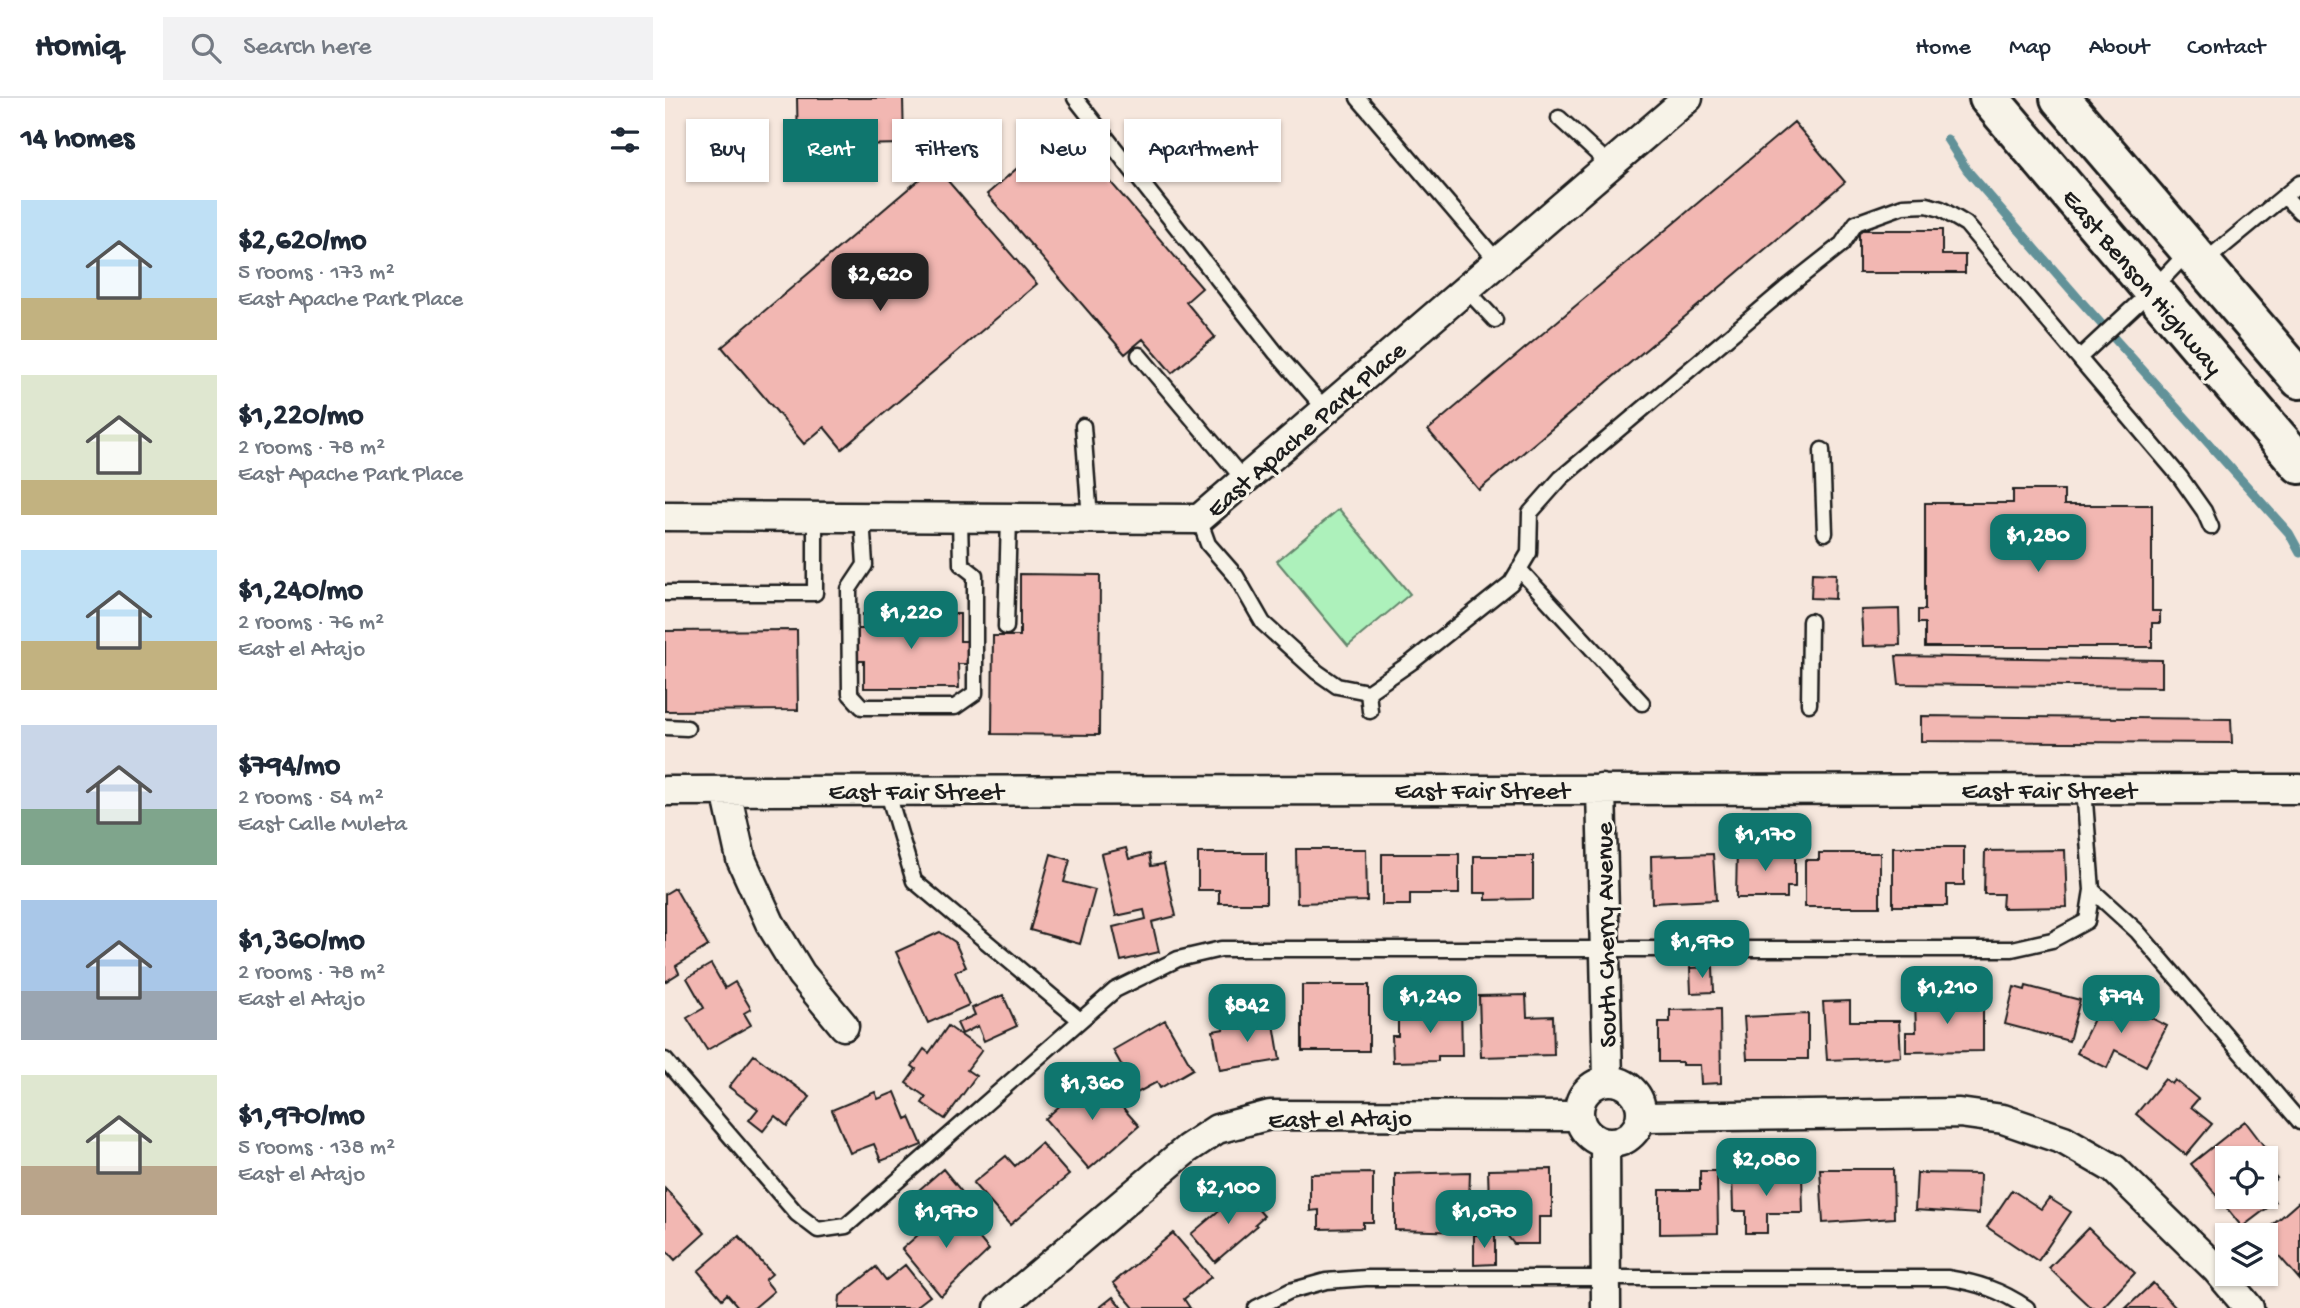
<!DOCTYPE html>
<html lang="en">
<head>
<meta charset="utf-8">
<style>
  body { margin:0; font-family:"Gochi Hand",sans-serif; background:#f2f2f3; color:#1f2937; height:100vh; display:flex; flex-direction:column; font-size:26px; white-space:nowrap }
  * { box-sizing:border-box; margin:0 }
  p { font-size:23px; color:#747a83 }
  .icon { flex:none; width:38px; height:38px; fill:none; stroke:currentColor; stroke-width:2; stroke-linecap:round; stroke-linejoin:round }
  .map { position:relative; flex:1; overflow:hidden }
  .side { display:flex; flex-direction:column; background:#fff; width:665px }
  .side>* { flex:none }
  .hud { position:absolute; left:21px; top:21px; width:665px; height:63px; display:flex; gap:14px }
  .tools { position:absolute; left:1550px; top:1048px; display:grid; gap:14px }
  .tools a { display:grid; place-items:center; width:63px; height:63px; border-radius:0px; background:#fff; box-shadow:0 2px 5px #0004; font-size:35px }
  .price { position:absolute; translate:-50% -60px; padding:0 16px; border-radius:14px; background:#0f766e; color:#fff; font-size:23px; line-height:46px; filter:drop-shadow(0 2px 4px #0008) }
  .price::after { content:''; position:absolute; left:50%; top:42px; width:21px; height:16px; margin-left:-10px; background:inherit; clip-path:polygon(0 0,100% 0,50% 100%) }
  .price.active { background:#222; color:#fff }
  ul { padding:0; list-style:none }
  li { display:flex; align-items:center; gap:21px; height:175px; padding:0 21px }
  li span { display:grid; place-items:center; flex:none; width:196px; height:140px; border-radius:0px; color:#555 }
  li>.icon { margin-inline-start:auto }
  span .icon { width:84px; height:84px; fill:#fffc; stroke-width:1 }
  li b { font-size:30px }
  h2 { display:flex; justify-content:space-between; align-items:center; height:84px; padding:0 21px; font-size:30px }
  .tag { padding:0 24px; border-radius:0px; background:#fff; box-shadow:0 2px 5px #0004; font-size:24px; line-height:63px }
  .tag.active { background:#0f766e; color:#fff }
  header { display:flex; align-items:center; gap:42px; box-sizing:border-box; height:98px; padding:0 35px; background:#fff; border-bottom:2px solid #e0e1e3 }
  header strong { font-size:33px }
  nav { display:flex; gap:38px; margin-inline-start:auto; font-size:24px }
  .search { width:490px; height:63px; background:#f2f2f3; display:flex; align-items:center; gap:18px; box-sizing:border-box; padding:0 24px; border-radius:0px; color:#747a83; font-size:26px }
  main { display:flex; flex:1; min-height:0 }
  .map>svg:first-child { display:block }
</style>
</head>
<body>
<header>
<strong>Homiq</strong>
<div class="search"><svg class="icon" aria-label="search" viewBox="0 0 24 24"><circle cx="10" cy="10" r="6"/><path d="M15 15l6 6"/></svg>Search here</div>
<nav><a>Home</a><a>Map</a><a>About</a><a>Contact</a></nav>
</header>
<main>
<section class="side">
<h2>14 homes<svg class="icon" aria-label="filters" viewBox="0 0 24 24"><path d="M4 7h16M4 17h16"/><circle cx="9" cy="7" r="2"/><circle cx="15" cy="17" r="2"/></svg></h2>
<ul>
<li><span style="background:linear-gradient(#bfe0f5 70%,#c2b280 0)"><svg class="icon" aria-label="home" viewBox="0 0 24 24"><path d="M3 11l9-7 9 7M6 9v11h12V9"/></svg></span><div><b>$2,620/mo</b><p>5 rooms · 173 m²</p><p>East Apache Park Place</p></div></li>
<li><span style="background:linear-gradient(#dfe7d0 75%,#c2b280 0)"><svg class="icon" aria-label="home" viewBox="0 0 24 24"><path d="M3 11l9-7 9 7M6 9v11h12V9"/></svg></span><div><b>$1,220/mo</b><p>2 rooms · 78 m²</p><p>East Apache Park Place</p></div></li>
<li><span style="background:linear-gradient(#bfe0f5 65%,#c2b280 0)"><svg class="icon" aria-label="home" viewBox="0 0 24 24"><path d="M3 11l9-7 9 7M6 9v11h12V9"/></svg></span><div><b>$1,240/mo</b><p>2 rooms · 76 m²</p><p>East el Atajo</p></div></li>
<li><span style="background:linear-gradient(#c9d6e8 60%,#7fa58c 0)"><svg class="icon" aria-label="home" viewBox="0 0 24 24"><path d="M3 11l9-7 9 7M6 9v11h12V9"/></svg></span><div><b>$794/mo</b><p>2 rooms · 54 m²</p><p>East Calle Muleta</p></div></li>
<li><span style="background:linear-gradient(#a9c7e8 65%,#9aa5b1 0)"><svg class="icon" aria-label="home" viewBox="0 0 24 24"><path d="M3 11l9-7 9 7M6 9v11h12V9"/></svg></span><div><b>$1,360/mo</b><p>2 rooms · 78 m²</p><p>East el Atajo</p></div></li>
<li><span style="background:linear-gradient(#dfe7d0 65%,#b9a48a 0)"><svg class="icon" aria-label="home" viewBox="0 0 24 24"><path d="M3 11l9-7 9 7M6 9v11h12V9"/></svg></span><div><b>$1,970/mo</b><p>5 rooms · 138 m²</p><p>East el Atajo</p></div></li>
</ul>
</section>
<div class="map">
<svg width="1635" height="1210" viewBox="0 0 1635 1210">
  <rect width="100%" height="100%" fill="#f6e7dd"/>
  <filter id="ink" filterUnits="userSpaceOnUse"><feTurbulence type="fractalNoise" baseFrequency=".0143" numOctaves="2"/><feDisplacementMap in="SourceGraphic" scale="14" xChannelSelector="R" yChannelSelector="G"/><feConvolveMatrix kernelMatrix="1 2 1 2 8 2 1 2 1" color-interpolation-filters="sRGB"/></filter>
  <g filter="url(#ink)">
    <path fill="#adf1bb" stroke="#64866c" stroke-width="2" d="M674,411L745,496L683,548L612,463Z"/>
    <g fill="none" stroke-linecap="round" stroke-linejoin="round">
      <path stroke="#629299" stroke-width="9" d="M1282,41L1302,72L1413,200L1624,435L1635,455"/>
    </g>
    <path fill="#f2b7b2" stroke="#1c1c1c" stroke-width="2" d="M132,0H238L239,46L133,48Z
      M1129,24L1180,84L814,392L763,332Z
      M399,30L537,190L521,204L550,239L507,275L478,241L460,256L322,96Z
      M270,68L372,186L177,351L159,329L139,346L57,249Z
      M1194,132H1277V157H1300V175H1194Z
      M1348,392H1399V407H1487V513H1495V525H1487V549H1260V525H1253V512H1260V405H1348Z
      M1147,475L1171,476L1170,501L1146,500Z
      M355,476L435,477L434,637L327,636L328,538H355Z
      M1234,511L1235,547L1198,548L1196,512Z
      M198,516H295V543H302V566H293L294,590H199V563H193V531H198Z
      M132,532L133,612L0,613V533Z
      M1231,558L1497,562V589L1234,586Z
      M1256,618L1566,621L1567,645L1256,643Z
      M1228,749H1299V787H1282V808H1228Z
      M461,750L464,761L484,756L486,768L499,766L511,818L487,824L494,854L456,863L448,829L481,821L479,812L451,818L436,756Z
      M631,751H701L702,803L632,805Z
      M1072,751H1130V789H1122V800H1071Z
      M1400,752L1402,809L1337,810L1338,796H1319L1320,753Z
      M533,755H601V805H554V792H533Z
      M1154,755H1215V809H1140V762H1154Z
      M386,756L405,762L399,784L430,792L415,846L365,832Z
      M717,756H794V796H745V807H717Z
      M1048,756L1051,802L987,805L986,758Z
      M809,758H868V801L821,802V795H809Z
      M10,790L43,848L11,868L14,875L0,884V796Z
      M275,834L290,844L301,869L290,874L304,907L263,925L231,854Z
      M46,866L60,890L70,884L86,911L79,915L86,927L42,952L22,920L39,910L22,880Z
      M1048,869L1049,894L1026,895L1025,870Z
      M637,887H704V953H637Z
      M1361,888L1415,902L1404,943L1340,926L1349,889L1360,892Z
      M338,897L352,928L319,943L313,928L297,936L292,925L310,917L307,910Z
      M861,897L862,919L888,918L889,957L816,959L814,898Z
      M1318,900V953L1241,954V934H1251L1250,901Z
      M1452,902L1502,928L1481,968L1450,952L1442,970L1412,955L1438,903L1449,908Z
      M1185,903V923H1234L1236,959L1162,962L1158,904Z
      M796,904L797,958H773V963L728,964L727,938H733V918H768V905Z
      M1055,911L1056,985L1036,986L1035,967H1017V964H994V924H1005V912Z
      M1143,916V961H1082L1079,919Z
      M608,920L615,962L555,972L548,933L559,931L558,928Z
      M500,922L528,971L495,990L492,984L472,995L448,952Z
      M283,928L317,952L302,972L311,978L280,1021L257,1005L261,999L241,985L251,971L247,968L259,951L264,955Z
      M89,957L145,999L122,1028L110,1018L98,1033L84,1022L93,1011L64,989Z
      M429,977L474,1028L424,1071L380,1021Z
      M1500,981L1507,986L1510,982L1533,1001L1526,1009L1547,1026L1521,1057L1471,1016Z
      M210,994L213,1001L230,994L241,1021L245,1019L257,1047L216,1063L209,1046L185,1055L167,1012Z
      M1580,1023L1602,1052L1594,1058L1596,1060H1563V1099H1601V1093L1610,1104L1577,1129L1526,1066Z
      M376,1045L404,1077L345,1127L308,1085L341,1058L350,1068Z
      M1601,1067L1612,1080L1601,1089Z
      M278,1071L297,1094L266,1120L247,1098Z
      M887,1071V1119H874V1146H849L837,1131V1104H824L823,1072Z
      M1155,1071H1228L1229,1120L1158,1125Z
      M1035,1073H1052L1053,1135L995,1136V1092H1035Z
      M805,1074L803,1134L730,1132V1076Z
      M708,1075V1124H698V1130L654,1131V1112L645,1113V1076Z
      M1252,1075L1315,1076L1314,1116L1250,1112Z
      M1137,1076L1138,1115H1102V1135H1081V1113H1068L1067,1077Z
      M0,1090L40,1135L10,1162L0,1151Z
      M1347,1092L1376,1111L1384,1100L1406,1114L1373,1163L1322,1129Z
      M577,1093L599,1118L590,1126L592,1128L550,1164L526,1136Z
      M1635,1103V1182L1601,1143V1138L1596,1137Z
      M287,1107L324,1152L276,1198L237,1151Z
      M1423,1130L1470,1175L1437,1210H1426L1384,1170Z
      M508,1135L546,1179L519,1201L525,1210H469L448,1185Z
      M809,1137H830V1166L809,1167Z
      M74,1138L107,1176L100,1182L109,1193L89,1210H74L62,1196L57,1201L33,1173Z
      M240,1167L265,1198L252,1208L254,1210H174L175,1198L211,1169L221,1182Z
      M1488,1185L1511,1210H1461Z
      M448,1199L457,1210H434Z"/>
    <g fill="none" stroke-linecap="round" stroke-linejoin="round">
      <defs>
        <path id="service" d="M410,0L611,255L661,312
          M693,0L833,164
          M894,20L945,67
          M1619,98L1635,114
          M1538,165L1635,85
          M801,191L830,222
          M474,257L579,382
          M1414,260L1515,379L1539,413L1546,429
          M418,328L425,421
          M1157,352L1160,435
          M197,419L200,467L184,491L185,596L197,609H290L310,595V477L296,466L295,420
          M534,421L543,446L571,478L598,525L652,574L672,588L703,594L748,563L846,485L864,455L865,415L896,380L1120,191L1177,146L1191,125L1238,108L1262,107L1276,111L1301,126L1414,260L1487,192L1524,153
          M854,471L977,605
          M0,495H150V419
          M341,529L344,420
          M703,594L705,613
          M1144,606L1145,523
          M0,629L22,630
          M1419,691L1427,792L1472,833L1635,1024
          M222,692L249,783L415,922
          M0,962L132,1116L153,1132L181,1128L450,892L513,861L556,851H1347L1387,842L1422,823L1427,792
          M591,1210L625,1193L661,1183L701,1180H1282C1313,1185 1336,1192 1362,1210"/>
        <path id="minor" d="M0,418L534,421L1023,0
          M936,691L943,982
          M0,693L1635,691
          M61,693L76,761L105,825L136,876L179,928
          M914 1014a31 31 0 1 1 62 0a31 31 0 1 1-62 0Z
          M976,1019L1294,1015L1338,1021L1399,1042L1449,1071L1551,1171L1584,1210
          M940,1045L941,1210
          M334,1210L522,1051L552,1031L605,1017L913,1018"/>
        <path id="secondary" d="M1324,0L1635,366
          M1395,0L1635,281"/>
      </defs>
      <use href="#service" stroke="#1c1c1c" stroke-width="19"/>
      <use href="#minor" stroke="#1c1c1c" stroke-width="33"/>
      <use href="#secondary" stroke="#1c1c1c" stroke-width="44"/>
      <use href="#service" stroke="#f7f3e8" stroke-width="14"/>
      <use href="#minor" stroke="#f7f3e8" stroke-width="28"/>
      <use href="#secondary" stroke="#f7f3e8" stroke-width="38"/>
    </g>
  </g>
  <g text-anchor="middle" stroke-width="6" stroke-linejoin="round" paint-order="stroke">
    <g font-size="26" fill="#1c1c1c" stroke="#f7f3e8">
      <text transform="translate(1479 183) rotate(50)" y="9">East Benson Highway</text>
      <text transform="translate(640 330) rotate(-41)" y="9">East Apache Park Place</text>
      <text x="817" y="700">East Fair Street</text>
      <text x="1384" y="700">East Fair Street</text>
      <text x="251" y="701">East Fair Street</text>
      <text transform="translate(939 837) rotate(-91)" y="9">South Cherry Avenue</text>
      <text transform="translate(675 1019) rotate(-1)" y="9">East el Atajo</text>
    </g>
  </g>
</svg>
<div class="tools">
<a><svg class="icon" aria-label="locate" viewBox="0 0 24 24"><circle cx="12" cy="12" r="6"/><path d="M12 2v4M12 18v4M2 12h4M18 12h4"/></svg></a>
<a><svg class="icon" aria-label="layers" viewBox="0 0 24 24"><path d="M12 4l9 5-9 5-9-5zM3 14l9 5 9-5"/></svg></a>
</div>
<b class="price active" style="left:215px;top:215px">$2,620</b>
<b class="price" style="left:1373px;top:476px">$1,280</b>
<b class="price" style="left:246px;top:553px">$1,220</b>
<b class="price" style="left:1100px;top:775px">$1,170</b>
<b class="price" style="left:1037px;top:882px">$1,970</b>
<b class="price" style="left:1282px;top:928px">$1,210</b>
<b class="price" style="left:765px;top:937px">$1,240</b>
<b class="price" style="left:1456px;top:937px">$794</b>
<b class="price" style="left:582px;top:946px">$842</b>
<b class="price" style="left:427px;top:1024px">$1,360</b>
<b class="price" style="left:1101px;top:1100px">$2,080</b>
<b class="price" style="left:563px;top:1128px">$2,100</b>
<b class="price" style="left:281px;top:1152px">$1,970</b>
<b class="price" style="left:819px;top:1152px">$1,070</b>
<div class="hud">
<a class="tag">Buy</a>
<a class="tag active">Rent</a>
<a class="tag">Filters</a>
<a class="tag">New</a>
<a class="tag">Apartment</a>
</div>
</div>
</main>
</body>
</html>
